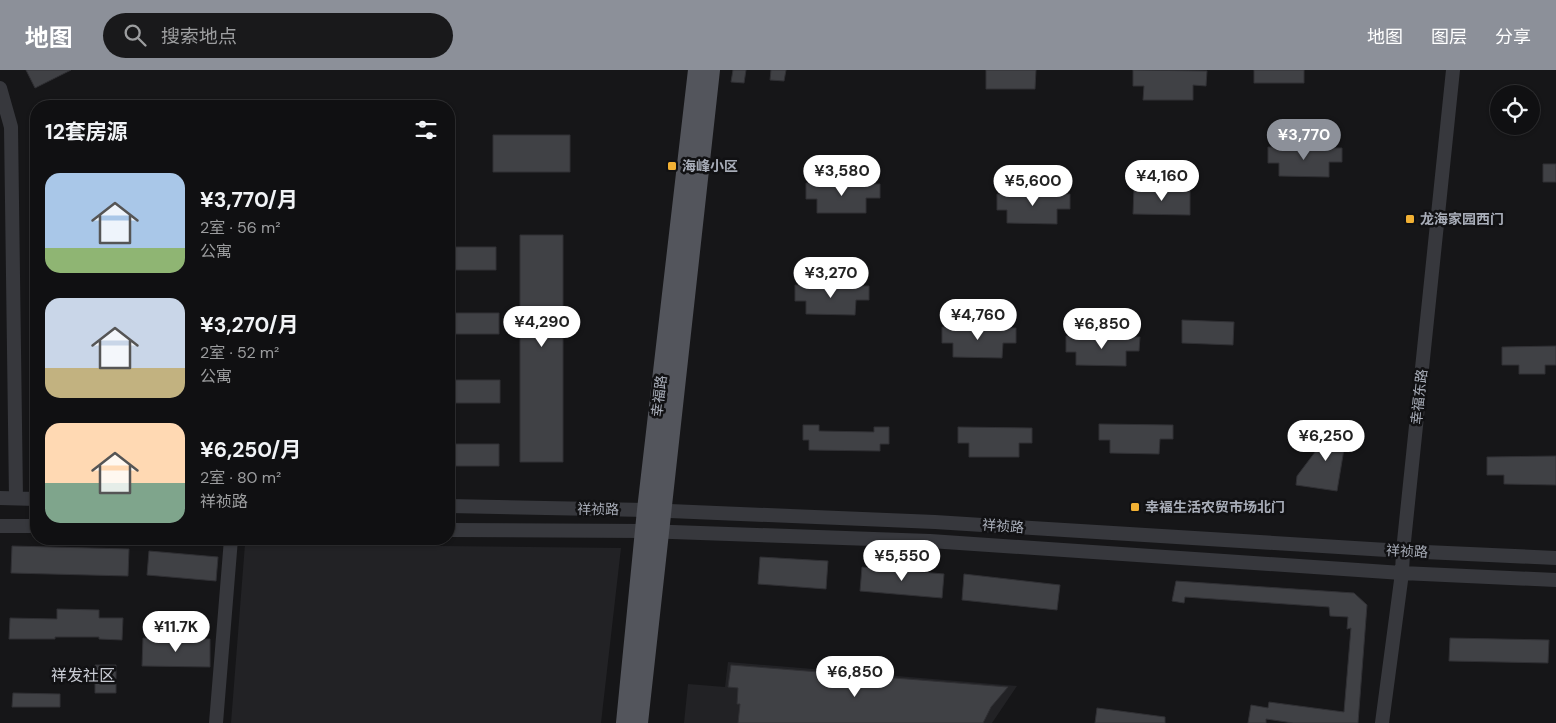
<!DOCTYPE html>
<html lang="zh">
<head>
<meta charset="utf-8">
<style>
  body { margin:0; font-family:"DM Sans","Noto Sans SC",sans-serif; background:#19191b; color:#f1f3f6; height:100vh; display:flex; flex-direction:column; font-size:19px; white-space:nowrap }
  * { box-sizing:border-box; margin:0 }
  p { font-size:16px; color:#9c9d9f }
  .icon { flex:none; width:28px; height:28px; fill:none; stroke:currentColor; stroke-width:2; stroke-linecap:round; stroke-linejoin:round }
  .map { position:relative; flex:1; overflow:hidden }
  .sheet { position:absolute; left:30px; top:30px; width:425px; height:445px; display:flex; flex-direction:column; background:#101012; border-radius:20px; box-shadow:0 1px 4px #0004,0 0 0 1px #303032 }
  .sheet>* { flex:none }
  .tools { position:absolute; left:1490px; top:15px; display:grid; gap:10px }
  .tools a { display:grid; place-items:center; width:50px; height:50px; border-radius:50%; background:#101012; box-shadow:0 1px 4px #0004,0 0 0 1px #303032; font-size:25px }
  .price { position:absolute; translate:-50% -42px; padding:0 11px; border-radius:18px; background:#fff; color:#222; font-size:16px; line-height:32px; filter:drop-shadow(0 1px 2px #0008) }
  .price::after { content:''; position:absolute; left:50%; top:30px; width:15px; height:11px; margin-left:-8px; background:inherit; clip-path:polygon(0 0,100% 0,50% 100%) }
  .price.selected { background:#8c9099; color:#fff }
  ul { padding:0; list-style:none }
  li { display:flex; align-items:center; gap:15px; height:125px; padding:0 15px }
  li span { display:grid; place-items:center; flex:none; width:140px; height:100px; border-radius:15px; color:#555 }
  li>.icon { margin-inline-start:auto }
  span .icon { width:60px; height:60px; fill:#fffc; stroke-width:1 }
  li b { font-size:21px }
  h2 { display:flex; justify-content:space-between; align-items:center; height:60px; padding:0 15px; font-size:21px }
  header { display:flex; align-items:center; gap:30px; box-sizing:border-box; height:70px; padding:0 25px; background:#8c9099; color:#fff }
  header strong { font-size:24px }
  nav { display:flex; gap:28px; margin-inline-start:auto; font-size:18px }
  .search { width:350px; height:45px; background:#19191b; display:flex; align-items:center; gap:12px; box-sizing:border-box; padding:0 18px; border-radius:28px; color:#9c9d9f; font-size:19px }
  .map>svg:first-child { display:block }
</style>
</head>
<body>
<header>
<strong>地图</strong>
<div class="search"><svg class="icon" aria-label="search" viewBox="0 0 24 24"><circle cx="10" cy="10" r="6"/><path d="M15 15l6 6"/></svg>搜索地点</div>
<nav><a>地图</a><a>图层</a><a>分享</a></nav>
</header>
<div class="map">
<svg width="1556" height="653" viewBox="0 0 1556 653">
  <rect width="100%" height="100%" fill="#161618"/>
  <path fill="#222225" d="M245,474L621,478L601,653H231Z
    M728,592L1017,616L992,653H684L688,614L725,617Z"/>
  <path fill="#404145" stroke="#303034" d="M26,0H71L35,18Z
    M733,0H746L744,13L731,12Z
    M771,0H786L784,11L770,10Z
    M986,0H1036L1035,19H986Z
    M1133,0L1207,1L1206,16L1193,15V30H1143L1144,16H1133Z
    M1254,0H1304V13H1254Z
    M493,65H570V102H493Z
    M1268,77L1342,78V92H1329V107L1279,106V93H1268Z
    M1543,94H1556V112H1543Z
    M806,113L880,114V128H866V143H817V129H806Z
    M1134,118L1190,120V145L1133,144Z
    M997,124H1070V139H1057V154L1007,153V140H997Z
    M520,165H563V392H520Z
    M449,177H496V200H449Z
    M795,215L869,216V230H856L855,245L806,244V231H795Z
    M449,243H499V264H449Z
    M1182,250L1234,252L1233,275L1182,273Z
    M942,257L1016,258V273H1003L1002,288L953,287V273H942Z
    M1066,266L1140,267L1139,281H1126V296L1076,295V282H1066Z
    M1556,276V295H1545V304H1519V295H1502V277Z
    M449,310H500V333H449Z
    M1337,353L1348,355L1337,421L1296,415L1297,406Z
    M1099,354L1173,355V369H1160L1159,384L1110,383V370H1099Z
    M803,355H819V361L874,362V357H889V374H880V381L809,380V370H803Z
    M958,357L1032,358V373H1019V387H969V373H958Z
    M449,374H499V396H449Z
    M1556,386V415L1504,414V405H1487V387Z
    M12,476L129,479L128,506L11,503Z
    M149,481L218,487L216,511L147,505Z
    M760,487L828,491L826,519L758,514Z
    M862,497L944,504L942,528L860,521Z
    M964,504L1060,515L1057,540L962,530Z
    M1176,511L1354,523L1367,535L1358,653H1293L1266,649V653H1248L1251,635L1268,638L1269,632L1344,642L1351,558L1347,559L1348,547L1330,546L1329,537L1185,527L1184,533L1172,531Z
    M57,539L99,540V548H123L122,570L99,569V567H55V569H9L10,548L57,549Z
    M143,568L210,569V597L142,596Z
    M1450,568L1549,570L1548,593L1449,591Z
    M95,595H116V623H95Z
    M731,595L1008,617L991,637L983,653H738L740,634H737L738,618L728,617Z
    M13,623L60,624V637H12Z
    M1097,638L1165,647V653H1095Z"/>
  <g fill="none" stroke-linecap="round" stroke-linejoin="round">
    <path stroke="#37383d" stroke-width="14" d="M0,18L11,57L16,428
      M0,428L36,429
      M449,436L646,440L935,452L1403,481L1556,488
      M0,456H36
      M449,460L644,461L930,471L1402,503L1556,510
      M216,653L231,469
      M1382,653L1402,503L1403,481L1453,0"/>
    <path stroke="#53555c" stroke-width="18" d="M625,653L646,440L697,0
      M639,653L711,0"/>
  </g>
  <g fill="#f2b134" stroke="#111113" stroke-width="2">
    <rect x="667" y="91" width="10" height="10" rx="2.5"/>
    <rect x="1405" y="144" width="10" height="10" rx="2.5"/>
    <rect x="1130" y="432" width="10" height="10" rx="2.5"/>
  </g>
  <g text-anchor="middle" stroke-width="5" stroke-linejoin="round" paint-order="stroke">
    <g font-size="14" font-weight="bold" fill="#a8adb8" stroke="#111113" text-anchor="start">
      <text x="682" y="101">海峰小区</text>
      <text x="1420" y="154">龙海家园西门</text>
      <text x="1145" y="442">幸福生活农贸市场北门</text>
    </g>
    <g font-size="14" fill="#a8adb8" stroke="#111113">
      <text transform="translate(659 326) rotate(-83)" y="5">幸福路</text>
      <text transform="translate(1419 327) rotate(-84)" y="5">幸福东路</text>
      <text transform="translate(598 439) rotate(1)" y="5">祥祯路</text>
      <text transform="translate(1003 456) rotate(4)" y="5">祥祯路</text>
      <text transform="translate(1407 481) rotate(3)" y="5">祥祯路</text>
    </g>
    <g font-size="16" fill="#c9ccd4" stroke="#111113">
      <text x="83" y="611">祥发社区</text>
    </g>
  </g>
</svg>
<div class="tools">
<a><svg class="icon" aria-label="locate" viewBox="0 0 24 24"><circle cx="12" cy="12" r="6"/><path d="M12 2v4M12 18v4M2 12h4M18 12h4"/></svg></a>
</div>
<b class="price selected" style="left:1304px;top:91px">¥3,770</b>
<b class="price" style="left:842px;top:127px">¥3,580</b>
<b class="price" style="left:1162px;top:132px">¥4,160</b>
<b class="price" style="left:1033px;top:137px">¥5,600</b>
<b class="price" style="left:831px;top:229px">¥3,270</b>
<b class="price" style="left:978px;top:271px">¥4,760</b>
<b class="price" style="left:542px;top:278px">¥4,290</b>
<b class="price" style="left:1102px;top:280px">¥6,850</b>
<b class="price" style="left:1326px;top:392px">¥6,250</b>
<b class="price" style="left:902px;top:512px">¥5,550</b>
<b class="price" style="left:176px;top:583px">¥11.7K</b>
<b class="price" style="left:855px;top:628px">¥6,850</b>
<section class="sheet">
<h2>12套房源<svg class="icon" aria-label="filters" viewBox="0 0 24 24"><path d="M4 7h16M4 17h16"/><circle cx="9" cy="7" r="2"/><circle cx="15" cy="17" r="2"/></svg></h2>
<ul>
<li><span style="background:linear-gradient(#a9c7e8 75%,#8fb573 0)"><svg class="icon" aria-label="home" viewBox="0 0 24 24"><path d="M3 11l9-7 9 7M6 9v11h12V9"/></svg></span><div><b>¥3,770/月</b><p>2室 · 56 m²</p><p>公寓</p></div></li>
<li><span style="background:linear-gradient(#c9d6e8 70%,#c2b280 0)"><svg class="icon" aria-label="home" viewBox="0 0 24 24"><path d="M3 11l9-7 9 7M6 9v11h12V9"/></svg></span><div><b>¥3,270/月</b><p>2室 · 52 m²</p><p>公寓</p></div></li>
<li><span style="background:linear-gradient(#ffd9b3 60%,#7fa58c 0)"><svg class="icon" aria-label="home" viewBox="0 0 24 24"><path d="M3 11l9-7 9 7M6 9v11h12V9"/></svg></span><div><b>¥6,250/月</b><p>2室 · 80 m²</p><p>祥祯路</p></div></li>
</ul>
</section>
</div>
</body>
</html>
